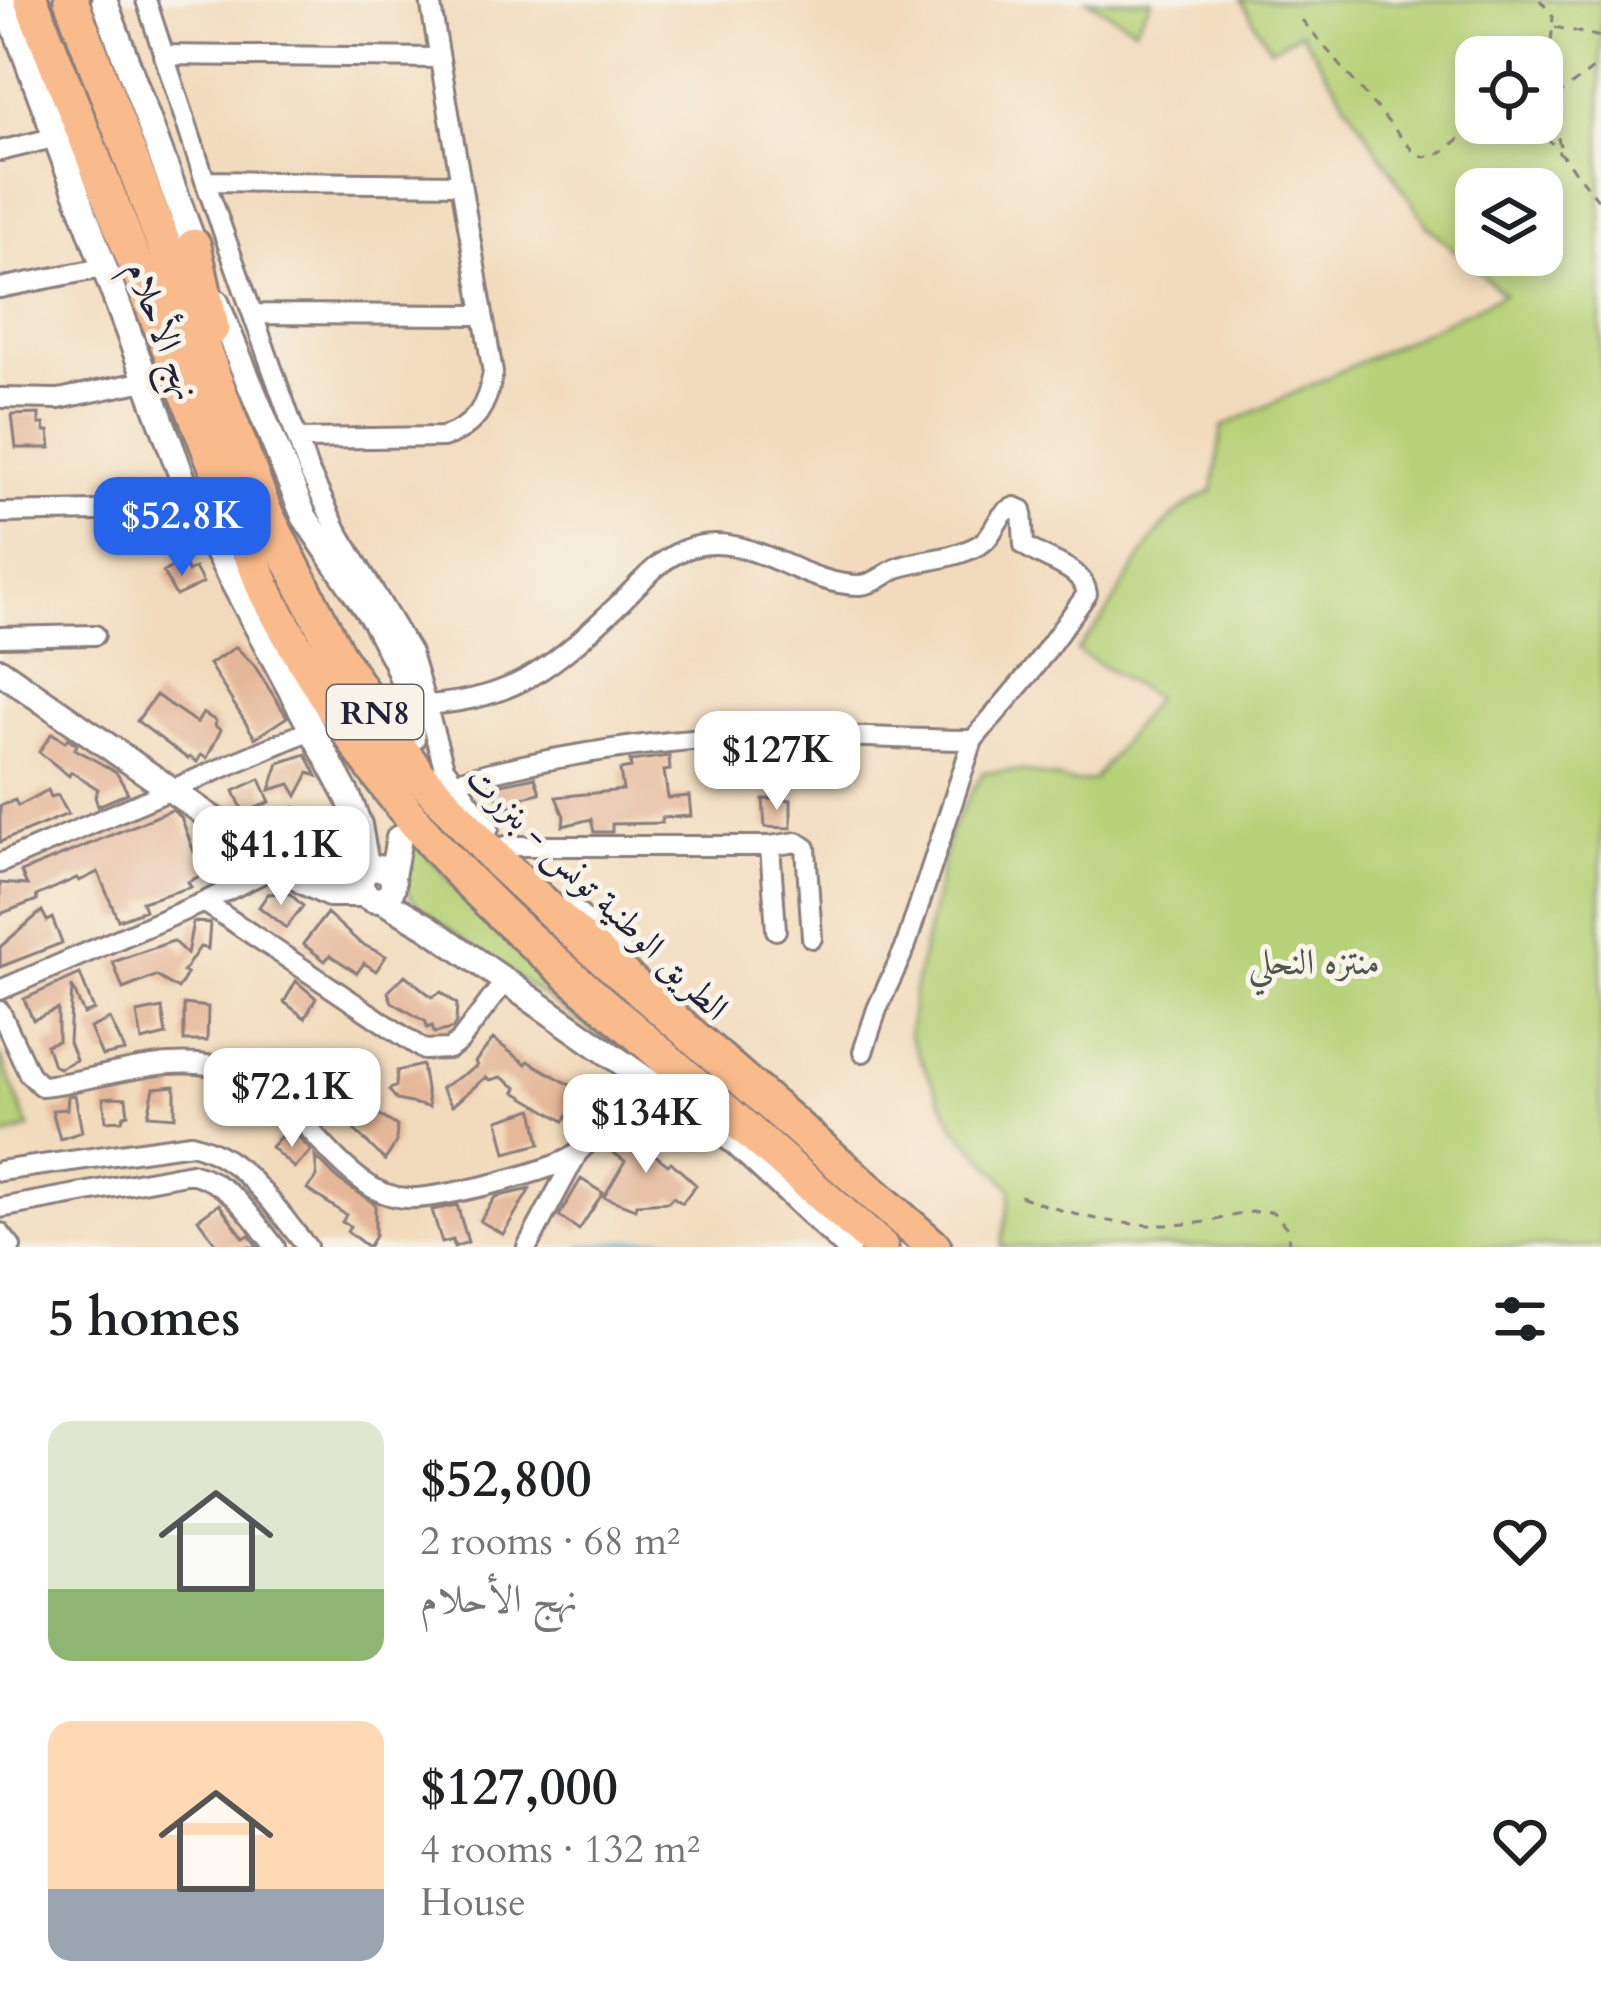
<!DOCTYPE html>
<html lang="en">
<head>
<meta charset="utf-8">
<style>
  body { margin:0; font-family:Cardo,Amiri,serif; background:#f6f6f6; color:#202124; height:100vh; display:flex; flex-direction:column; font-size:45px; white-space:nowrap }
  * { box-sizing:border-box; margin:0 }
  p { font-size:39px; color:#757577 }
  .icon { flex:none; width:66px; height:66px; fill:none; stroke:currentColor; stroke-width:2; stroke-linecap:round; stroke-linejoin:round }
  .map { position:relative; height:1247px; overflow:hidden }
  .details { display:flex; flex-direction:column; background:#fff; flex:1 }
  .details>* { flex:none }
  .buttons { position:absolute; left:1455px; top:36px; display:grid; gap:24px }
  .buttons a { display:grid; place-items:center; width:108px; height:108px; border-radius:24px; background:#fff; box-shadow:0 6px 18px #0003; font-size:60px }
  .price { position:absolute; translate:-50% -102px; padding:0 27px; border-radius:24px; background:#fff; color:#222; font-size:39px; line-height:78px; filter:drop-shadow(0 3px 6px #0008) }
  .price::after { content:''; position:absolute; left:50%; top:72px; width:36px; height:27px; margin-left:-18px; background:inherit; clip-path:polygon(0 0,100% 0,50% 100%) }
  .price.on { background:#2563eb; color:#fff }
  ul { padding:0; list-style:none }
  li { display:flex; align-items:center; gap:36px; height:300px; padding:0 48px }
  li span { display:grid; place-items:center; flex:none; width:336px; height:240px; border-radius:24px; color:#555 }
  li>.icon { margin-inline-start:auto }
  span .icon { width:144px; height:144px; fill:#fffc; stroke-width:1 }
  li b { font-size:51px }
  h2 { display:flex; justify-content:space-between; align-items:center; height:144px; padding:0 48px; font-size:51px }
  .map>svg:first-child { display:block }
</style>
</head>
<body>
<div class="map">
<svg width="1601" height="1247" viewBox="0 0 1601 1247">
  <rect width="100%" height="100%" fill="#f7f3e8"/>
  <filter id="ink" filterUnits="userSpaceOnUse"><feTurbulence type="fractalNoise" baseFrequency=".00833" numOctaves="2"/><feDisplacementMap in="SourceGraphic" scale="24" xChannelSelector="R" yChannelSelector="G"/><feConvolveMatrix kernelMatrix="1 2 1 2 8 2 1 2 1" color-interpolation-filters="sRGB"/></filter>
  <filter id="wash" filterUnits="userSpaceOnUse"><feTurbulence type="fractalNoise" baseFrequency=".004" numOctaves="4" result="noise"/><feDisplacementMap in="SourceGraphic" scale="48" xChannelSelector="R" yChannelSelector="G"/><feGaussianBlur stdDeviation="2.7" result="paint"/><feColorMatrix in="noise" values="0 0 0 0 0 0 0 0 0 0 0 0 0 0 0 0 0 1.4 0 .05"/><feComposite in="paint" operator="in"/></filter>
  <g filter="url(#wash)">
    <rect width="100%" height="100%" fill="#f2dbbc"/>
    <path fill="#b6d177" stroke="#6c7a59" stroke-width="3" fill-rule="evenodd" d="M1087,0H1152L1135,28Z
      M1241,0H1601V1247H1001L1012,1189L955,1127L909,1036L914,991L950,831L983,772L1024,771L1075,783L1094,780L1155,698L1077,651C1087,638 1098,626 1107,613C1139,564 1156,515 1213,491L1222,427L1504,294L1428,227L1300,32L1271,49ZM1476,57H1542V123H1476ZM1476,189H1542V255H1476Z
      M412,838L490,927L699,1107L417,906L406,888Z
      M0,1054L29,1128L0,1138Z"/>
    <g fill="none" stroke-linecap="round" stroke-linejoin="round">
      <path stroke="#4eb1cd" stroke-width="4.5" d="M581,1247L663,1239L685,1247"/>
    </g>
    <g id="blocks">
      <path fill="#e5b799" d="M39,414V424H44L45,431H49L51,448H16L12,415Z
        M183,561L188,572L195,568L203,583L176,596L163,572Z
        M236,647L254,665L287,717L255,738L209,664Z
        M156,695L197,723L203,713L216,721L215,726L221,730L207,758L201,755L197,762L190,757L188,759L137,721Z
        M52,733L65,742L68,738L77,745L75,749L116,772L128,793L98,806L95,797L98,789L71,772L69,776L39,752Z
        M306,754L317,776L309,773L297,796L290,784L270,790L279,763Z
        M669,756L670,770L664,771L668,798L689,796L691,816L662,818V823L612,824V832H594L591,819L563,826L564,816L556,797L623,790L620,770L631,768L630,761Z
        M535,777L540,793L522,797L524,803L507,807L488,787Z
        M260,779L270,802L244,813L234,791Z
        M48,790L51,797L58,795L68,814L0,842V806L15,800L18,806Z
        M763,799L791,800V828L765,827Z
        M295,807L344,845L320,871L276,834Z
        M172,810L181,817L194,852L216,841L237,858L188,882L191,887L142,902L145,910L118,920L98,872L79,881L77,878L36,896L37,900L0,914V883L27,885L21,872Z
        M282,893L290,894L303,906L286,928L259,907L268,894Z
        M42,911L47,921L52,918L62,943L0,967V947Z
        M327,913L360,943L386,956L376,971L364,963L357,973L330,955L325,961L303,944Z
        M193,922L210,923L208,949L200,947L183,972L187,974L178,989L156,976L123,989L113,962L173,941L187,954Z
        M80,974L94,1010L84,1014L72,986L69,1042L76,1060L59,1068L53,1065L46,1045L58,1041V1009L33,1020L24,999Z
        M405,975L432,997L441,992L457,1004L456,1023L452,1029L434,1033L432,1026L427,1028L426,1022L392,1002L388,992Z
        M296,981L316,998L305,1018L284,1002Z
        M184,1004L208,1007L207,1041H184Z
        M162,1008L166,1035L142,1041L137,1013Z
        M110,1019L125,1051L102,1056L90,1028Z
        M493,1039L526,1064L528,1061L586,1094L574,1113L571,1111L564,1121L515,1092L517,1088L501,1077L490,1080L486,1077L452,1106L441,1088L477,1066L475,1062Z
        M422,1065L429,1107L397,1100L389,1090L396,1086L397,1071Z
        M359,1083L378,1101L370,1109L397,1126L396,1143L385,1160L335,1111Z
        M175,1086V1117L148,1115L154,1088Z
        M75,1095L82,1132L60,1139L52,1110L67,1109L68,1096Z
        M113,1097L126,1098L128,1114L124,1115L122,1120L106,1121L103,1098Z
        M533,1109L540,1144L506,1153L498,1120Z
        M630,1125L633,1138L668,1165L671,1162L696,1185L682,1203L673,1197L668,1202L636,1204L635,1209L604,1197L625,1161L611,1151L617,1138H622Z
        M282,1135L289,1143L297,1135L311,1151L294,1168L271,1147Z
        M315,1156L338,1179L375,1204V1236L368,1247L347,1231L350,1226L342,1222L346,1215L307,1189L317,1177Z
        M581,1179L603,1193L579,1230L559,1216Z
        M530,1189L503,1234L480,1221L495,1197Z
        M219,1204L244,1238L249,1235L258,1247H218L198,1219Z
        M457,1205L468,1242L454,1247L453,1240L442,1243L432,1210Z"/>
    </g>
  </g>
  <g filter="url(#ink)">
    <use href="#blocks" fill-opacity="0" stroke="#8a7e7c" stroke-width="3"/>
    <g fill="none" stroke-linecap="round" stroke-linejoin="round">
      <defs>
        <path id="minor" d="M146,0L205,181L308,469L337,530L411,653L444,767L489,828
          M163,55L439,58
          M0,151L53,138
          M205,181L460,184
          M0,288L102,268
          M255,314L482,315
          M0,398L59,399L145,381
          M297,439L443,437C476,427 487,405 493,373L430,0
          M0,513L194,509
          M0,637L95,635
          M426,705C519,699 557,663 621,602C640,583 659,560 684,550C745,525 798,585 859,585C875,585 886,572 900,567C926,559 954,559 979,545C996,536 995,513 1015,507L1022,510L1024,545C1044,561 1083,566 1087,594L1032,670L973,740L905,948L877,1009L863,1052
          M453,782C542,758 641,742 734,737C813,733 894,739 973,740
          M505,846H770L797,842L806,848L812,938
          M770,846L776,930
          M0,863L313,729
          M204,902L424,1050L449,1049L459,1042L505,981
          M569,905L625,955
          M0,990L204,902L286,862
          M0,1011L29,1074L41,1086C101,1081 173,1049 232,1071C294,1094 315,1147 364,1182C377,1192 391,1197 407,1198C436,1200 552,1172 575,1155C595,1140 619,1095 634,1073
          M0,1171L191,1144C245,1157 274,1207 307,1247
          M0,1208L191,1173C232,1184 250,1215 275,1247
          M0,1233L11,1247
          M527,1247L577,1154"/>
        <path id="tertiary" d="M5,0L194,509L348,797L359,825L367,871
          M104,0L199,258
          M216,302L304,516L374,620L396,662L408,693L412,738
          M0,671L302,881L329,894H366
          M361 884a16 16 0 1 1 32 0a16 16 0 1 1-32 0Z
          M392,876L399,838
          M380,899L428,927L734,1141L848,1247"/>
        <path id="motorway" d="M31,0L266,593C314,682 367,768 433,843C496,914 569,975 640,1036C721,1106 801,1177 881,1247
          M71,0L265,512L337,654L390,735L420,776L500,863L576,934L934,1247
          M194,246L212,328"/>
      </defs>
      <use href="#minor" stroke="#8a7e7c" stroke-width="24"/>
      <use href="#tertiary" stroke="#8a7e7c" stroke-width="30"/>
      <use href="#motorway" stroke="#8a7e7c" stroke-width="39"/>
      <path stroke="#8a7e7c" stroke-width="3" stroke-dasharray="9 9" stroke-linecap="butt" d="M1540,0L1553,16L1547,103L1564,158
        M1302,20L1412,150L1424,157L1441,153L1480,123
        M1555,27L1601,37
        M1542,107L1601,63
        M1535,123L1601,203
        M1020,1196C1079,1219 1134,1230 1198,1223C1224,1220 1246,1209 1273,1212L1288,1229L1289,1247"/>
      <use href="#minor" stroke="#fff" stroke-width="18"/>
      <use href="#tertiary" stroke="#fff" stroke-width="24"/>
      <use href="#motorway" stroke="#fabb8c" stroke-width="33"/>
    </g>
  </g>
  <g text-anchor="middle" stroke-width="10" stroke-linejoin="round" paint-order="stroke">
    <rect fill="#f7f3e8" stroke="#62616f" stroke-width="3" x="327" y="685" width="96" height="54" rx="9"/>
    <g font-size="33" font-weight="bold" fill="#22223b">
      <text x="375" y="724">RN8</text>
    </g>
    <g font-size="36" fill="#22223b" stroke="#f7f3e8">
      <text transform="translate(164 330) rotate(69)" y="13">نهج الأحلام</text>
      <text transform="translate(598 892) rotate(44)" y="13">الطريق الوطنية تونس - بنزرت</text>
    </g>
    <g font-size="36" fill="#4e574d" stroke="#f7f3e8">
      <text x="1314" y="974">منتزه النحلي</text>
    </g>
  </g>
</svg>
<div class="buttons">
<a><svg class="icon" aria-label="locate" viewBox="0 0 24 24"><circle cx="12" cy="12" r="6"/><path d="M12 2v4M12 18v4M2 12h4M18 12h4"/></svg></a>
<a><svg class="icon" aria-label="layers" viewBox="0 0 24 24"><path d="M12 4l9 5-9 5-9-5zM3 14l9 5 9-5"/></svg></a>
</div>
<b class="price on" style="left:182px;top:579px">$52.8K</b>
<b class="price" style="left:777px;top:813px">$127K</b>
<b class="price" style="left:281px;top:908px">$41.1K</b>
<b class="price" style="left:292px;top:1150px">$72.1K</b>
<b class="price" style="left:646px;top:1176px">$134K</b>
</div>
<section class="details">
<h2>5 homes<svg class="icon" aria-label="filters" viewBox="0 0 24 24"><path d="M4 7h16M4 17h16"/><circle cx="9" cy="7" r="2"/><circle cx="15" cy="17" r="2"/></svg></h2>
<ul>
<li><span style="background:linear-gradient(#dfe7d0 70%,#8fb573 0)"><svg class="icon" aria-label="home" viewBox="0 0 24 24"><path d="M3 11l9-7 9 7M6 9v11h12V9"/></svg></span><div><b>$52,800</b><p>2 rooms · 68 m²</p><p>نهج الأحلام</p></div><svg class="icon" aria-label="heart" viewBox="0 0 24 24"><path d="M12 20l-8-8c-3-5 5-10 8-4 3-6 11-1 8 4z"/></svg></li>
<li><span style="background:linear-gradient(#ffd9b3 70%,#9aa5b1 0)"><svg class="icon" aria-label="home" viewBox="0 0 24 24"><path d="M3 11l9-7 9 7M6 9v11h12V9"/></svg></span><div><b>$127,000</b><p>4 rooms · 132 m²</p><p>House</p></div><svg class="icon" aria-label="heart" viewBox="0 0 24 24"><path d="M12 20l-8-8c-3-5 5-10 8-4 3-6 11-1 8 4z"/></svg></li>
</ul>
</section>
</body>
</html>
